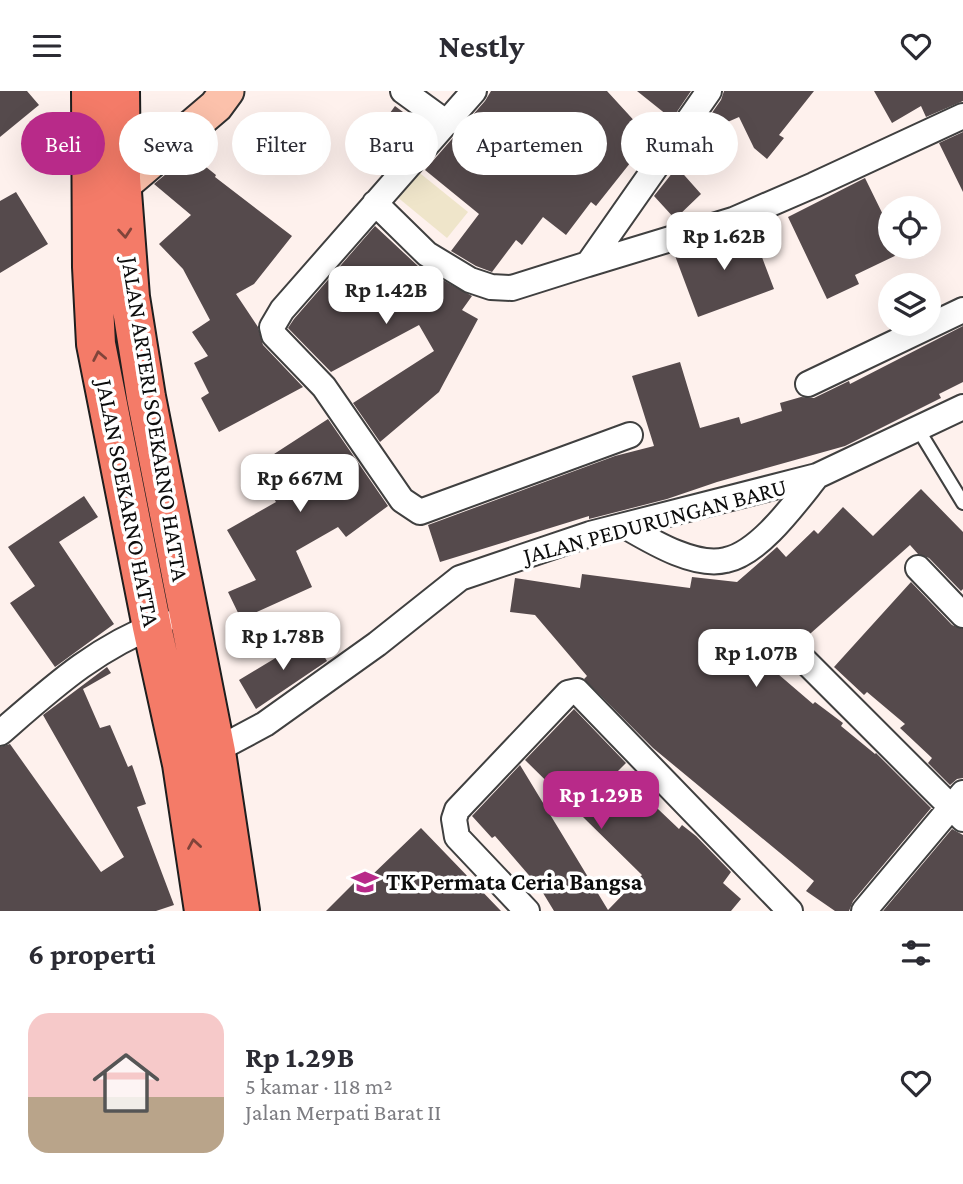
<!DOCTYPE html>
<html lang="id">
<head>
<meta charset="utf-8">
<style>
  body { margin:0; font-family:"Crimson Pro",serif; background:#f7f7f7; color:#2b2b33; height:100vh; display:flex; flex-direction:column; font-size:26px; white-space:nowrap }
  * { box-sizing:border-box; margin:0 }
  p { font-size:23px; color:#7c7c81 }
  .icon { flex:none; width:38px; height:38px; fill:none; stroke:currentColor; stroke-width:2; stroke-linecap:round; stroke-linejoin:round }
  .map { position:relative; height:820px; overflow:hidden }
  .drawer { display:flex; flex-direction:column; background:#fff; flex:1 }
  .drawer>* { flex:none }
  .top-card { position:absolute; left:21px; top:21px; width:922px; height:63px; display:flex; gap:14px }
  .fabs { position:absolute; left:878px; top:105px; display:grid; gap:14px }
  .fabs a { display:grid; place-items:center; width:63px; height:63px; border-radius:50%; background:#fff; box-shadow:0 7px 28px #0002; font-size:35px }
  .price { position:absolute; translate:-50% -60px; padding:0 16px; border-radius:14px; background:#fff; color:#222; font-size:23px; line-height:46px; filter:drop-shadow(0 2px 4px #0008) }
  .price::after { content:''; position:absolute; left:50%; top:42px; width:21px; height:16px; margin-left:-10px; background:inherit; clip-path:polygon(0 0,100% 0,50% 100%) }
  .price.selected { background:#b82a89; color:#fff }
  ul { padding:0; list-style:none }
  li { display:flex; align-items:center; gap:21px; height:175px; padding:0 28px }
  li span { display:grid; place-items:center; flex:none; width:196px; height:140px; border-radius:21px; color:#555 }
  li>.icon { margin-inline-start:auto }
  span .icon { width:84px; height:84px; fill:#fffc; stroke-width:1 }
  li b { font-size:30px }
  h2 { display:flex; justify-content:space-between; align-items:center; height:84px; padding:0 28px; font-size:30px }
  .tag { padding:0 24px; border-radius:32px; background:#fff; box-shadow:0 7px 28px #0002; font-size:24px; line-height:63px }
  .tag.selected { background:#b82a89; color:#fff }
  header { display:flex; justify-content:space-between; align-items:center; height:91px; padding:0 28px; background:#fff; font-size:32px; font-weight:700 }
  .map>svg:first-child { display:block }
</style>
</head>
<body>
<header><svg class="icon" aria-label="menu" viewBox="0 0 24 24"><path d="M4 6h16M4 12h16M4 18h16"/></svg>Nestly<svg class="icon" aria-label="heart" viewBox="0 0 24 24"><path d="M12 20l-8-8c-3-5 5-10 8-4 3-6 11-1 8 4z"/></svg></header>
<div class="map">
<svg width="963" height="820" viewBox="0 0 963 820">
  <rect width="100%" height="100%" fill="#fef1ed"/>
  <path fill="#efe5ca" d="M416,79L468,121L447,147L396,105Z"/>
  <path fill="#554a4c" d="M0,0H27L39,14L0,46Z
    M491,0H607L650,47L596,115L591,111L566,144L543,126L522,154L516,149L492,181L476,175L451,160L479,123L425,79L485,10Z
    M637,0H691L672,28Z
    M724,0H814L779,44L784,47L767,68L754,57L739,26L714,37L726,71L695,46L721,9Z
    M874,0H963V10L926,26L921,15L892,32Z
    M395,15L423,36L402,60L396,55L378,79L359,65Z
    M963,41V101L939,52Z
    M190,63L216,84L215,86L292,145L254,193L236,203L258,236L263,254L303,296L219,341L201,307L209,302L194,272L208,265L192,241L210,229L183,178L159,153L191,124L154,93Z
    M677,76L701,103L675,128L654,105Z
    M865,87L891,140V156H898L901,162L855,184L859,193L827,208L788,126Z
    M16,101L48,153L0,182V110Z
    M375,135L419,176L472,205L462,219L478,228L439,301L380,351L353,312L434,260L419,234L331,281L288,237L294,228Z
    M751,137L774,198L698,226L674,162Z
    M963,235V291L939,303L941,307L845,355L717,391L667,408L589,428V425L440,471L428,434L615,365L654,355L632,285L680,271L700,337L739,326L741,333L782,320L780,312L801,306L814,307L849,290L850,293Z
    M328,328L388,415L346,446L338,436L296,460L312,496L241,528L228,501L256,489L227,439L276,411L254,376Z
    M921,398L963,441V498L961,500L929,467L918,463L910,454L802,550L789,553L785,565L771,577L813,613L815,611L843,632L841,635L875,663L876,662L931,717L853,810L849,820H835L806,800L814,790L653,657L584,588L587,585L535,524L510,521L515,487L580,497L582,483L690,497L692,486L737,491L777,456L786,466L814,439L818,443L843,416L873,445Z
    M84,405L98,426L59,451L114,533L55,576L10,512L35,495L8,456Z
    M911,491L952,534L963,538V687L957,688L950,694L928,672L932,667L900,637L905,633L867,601L864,604L834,576Z
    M312,545L327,570L256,618L239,589Z
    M107,576L111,582L83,598L100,637L110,634L128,676L132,674L146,713L137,716L174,814L156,820H0V656L10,653L101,781L124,766L43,624Z
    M574,618L626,672L618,680L679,738L682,734L696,745L731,781L723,792L741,808L731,820H554L540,797L495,745L492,747L472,725L520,674L608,819L642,784L525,669Z
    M421,737L501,820H326L365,781L370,786Z
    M952,738L963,744V820H883Z"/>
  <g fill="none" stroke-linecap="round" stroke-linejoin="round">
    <defs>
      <path id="lane" d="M918,338L963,412"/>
      <path id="street" d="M403,0L447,32
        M474,0L282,219L272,236L274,244L324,296L402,409L420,421L630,344
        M375,112L427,163L470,189L491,196L512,197L588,173L709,0
        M588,173L733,129L814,94L963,25
        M808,293L963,219
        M625,435C651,450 695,477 726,469C760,462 796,411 817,385
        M918,477L963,524
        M799,564L963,728
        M0,642C54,595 95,557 163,531
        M205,665L265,633L377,553L460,487L590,443L817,385L963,316
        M527,820L457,746L454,728L457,719L568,602L577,600L790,820
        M864,820L963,702"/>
      <path id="secondary" d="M121,96L216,15L227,0"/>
      <path id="primary" d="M91,0L92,176L96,253L152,536L182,673L204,820
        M120,0L121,88L130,206L146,306L216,661L240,820"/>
    </defs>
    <use href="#lane" stroke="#404040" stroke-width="16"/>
    <use href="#street" stroke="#404040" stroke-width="28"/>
    <use href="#secondary" stroke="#2f2f2f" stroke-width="37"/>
    <use href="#primary" stroke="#1e1e1e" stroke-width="42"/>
    <use href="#lane" stroke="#fff" stroke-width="12"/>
    <use href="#street" stroke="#fff" stroke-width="24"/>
    <use href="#secondary" stroke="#fcc1ab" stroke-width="33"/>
    <use href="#primary" stroke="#f47b68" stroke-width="38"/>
  </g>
  <defs><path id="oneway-chevron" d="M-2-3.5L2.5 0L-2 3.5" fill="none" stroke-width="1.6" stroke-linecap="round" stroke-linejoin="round" transform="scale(1.75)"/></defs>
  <g stroke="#80443a">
    <use href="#oneway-chevron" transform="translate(125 142) rotate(85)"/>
    <use href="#oneway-chevron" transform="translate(99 265) rotate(-101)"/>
    <use href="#oneway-chevron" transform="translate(194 753) rotate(-99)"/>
  </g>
  <defs>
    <symbol id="school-bare" viewBox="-9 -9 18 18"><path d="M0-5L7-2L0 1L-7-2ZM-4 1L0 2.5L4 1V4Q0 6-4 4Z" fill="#b82a89" stroke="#fff" stroke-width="2.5" paint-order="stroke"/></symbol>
  </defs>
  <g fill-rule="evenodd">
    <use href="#school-bare" x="346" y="772" width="38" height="38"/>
  </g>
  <g text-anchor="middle" stroke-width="7" stroke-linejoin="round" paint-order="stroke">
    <g font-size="24" fill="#0d0d0d" stroke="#fff">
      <text transform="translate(155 328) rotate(81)" y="8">JALAN ARTERI SOEKARNO HATTA</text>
      <text transform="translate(128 412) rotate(79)" y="8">JALAN SOEKARNO HATTA</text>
      <text transform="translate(655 430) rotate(-15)" y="8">JALAN PEDURUNGAN BARU</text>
    </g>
    <g font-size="24" font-weight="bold" fill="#0d0d0d" stroke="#fff" text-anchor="start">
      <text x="386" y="799">TK Permata Ceria Bangsa</text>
    </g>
  </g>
</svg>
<div class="fabs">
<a><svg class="icon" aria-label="locate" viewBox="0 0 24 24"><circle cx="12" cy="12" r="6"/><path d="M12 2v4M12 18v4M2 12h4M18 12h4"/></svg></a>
<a><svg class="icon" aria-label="layers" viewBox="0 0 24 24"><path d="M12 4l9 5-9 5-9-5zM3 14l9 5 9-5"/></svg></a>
</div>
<b class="price" style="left:724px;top:181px">Rp 1.62B</b>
<b class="price" style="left:386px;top:235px">Rp 1.42B</b>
<b class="price" style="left:300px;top:423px">Rp 667M</b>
<b class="price" style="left:283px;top:581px">Rp 1.78B</b>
<b class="price" style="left:756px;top:598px">Rp 1.07B</b>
<b class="price selected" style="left:601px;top:740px">Rp 1.29B</b>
<div class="top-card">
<a class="tag selected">Beli</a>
<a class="tag">Sewa</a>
<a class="tag">Filter</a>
<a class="tag">Baru</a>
<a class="tag">Apartemen</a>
<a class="tag">Rumah</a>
</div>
</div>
<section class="drawer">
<h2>6 properti<svg class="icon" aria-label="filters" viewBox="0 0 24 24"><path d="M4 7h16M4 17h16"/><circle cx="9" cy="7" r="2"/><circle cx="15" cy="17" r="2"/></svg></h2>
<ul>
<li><span style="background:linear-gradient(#f6c9c9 60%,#b9a48a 0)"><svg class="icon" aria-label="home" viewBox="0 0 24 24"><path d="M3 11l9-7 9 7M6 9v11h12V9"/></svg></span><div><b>Rp 1.29B</b><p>5 kamar · 118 m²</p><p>Jalan Merpati Barat II</p></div><svg class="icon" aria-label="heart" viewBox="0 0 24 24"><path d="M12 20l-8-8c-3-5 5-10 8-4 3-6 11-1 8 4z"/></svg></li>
</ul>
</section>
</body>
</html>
